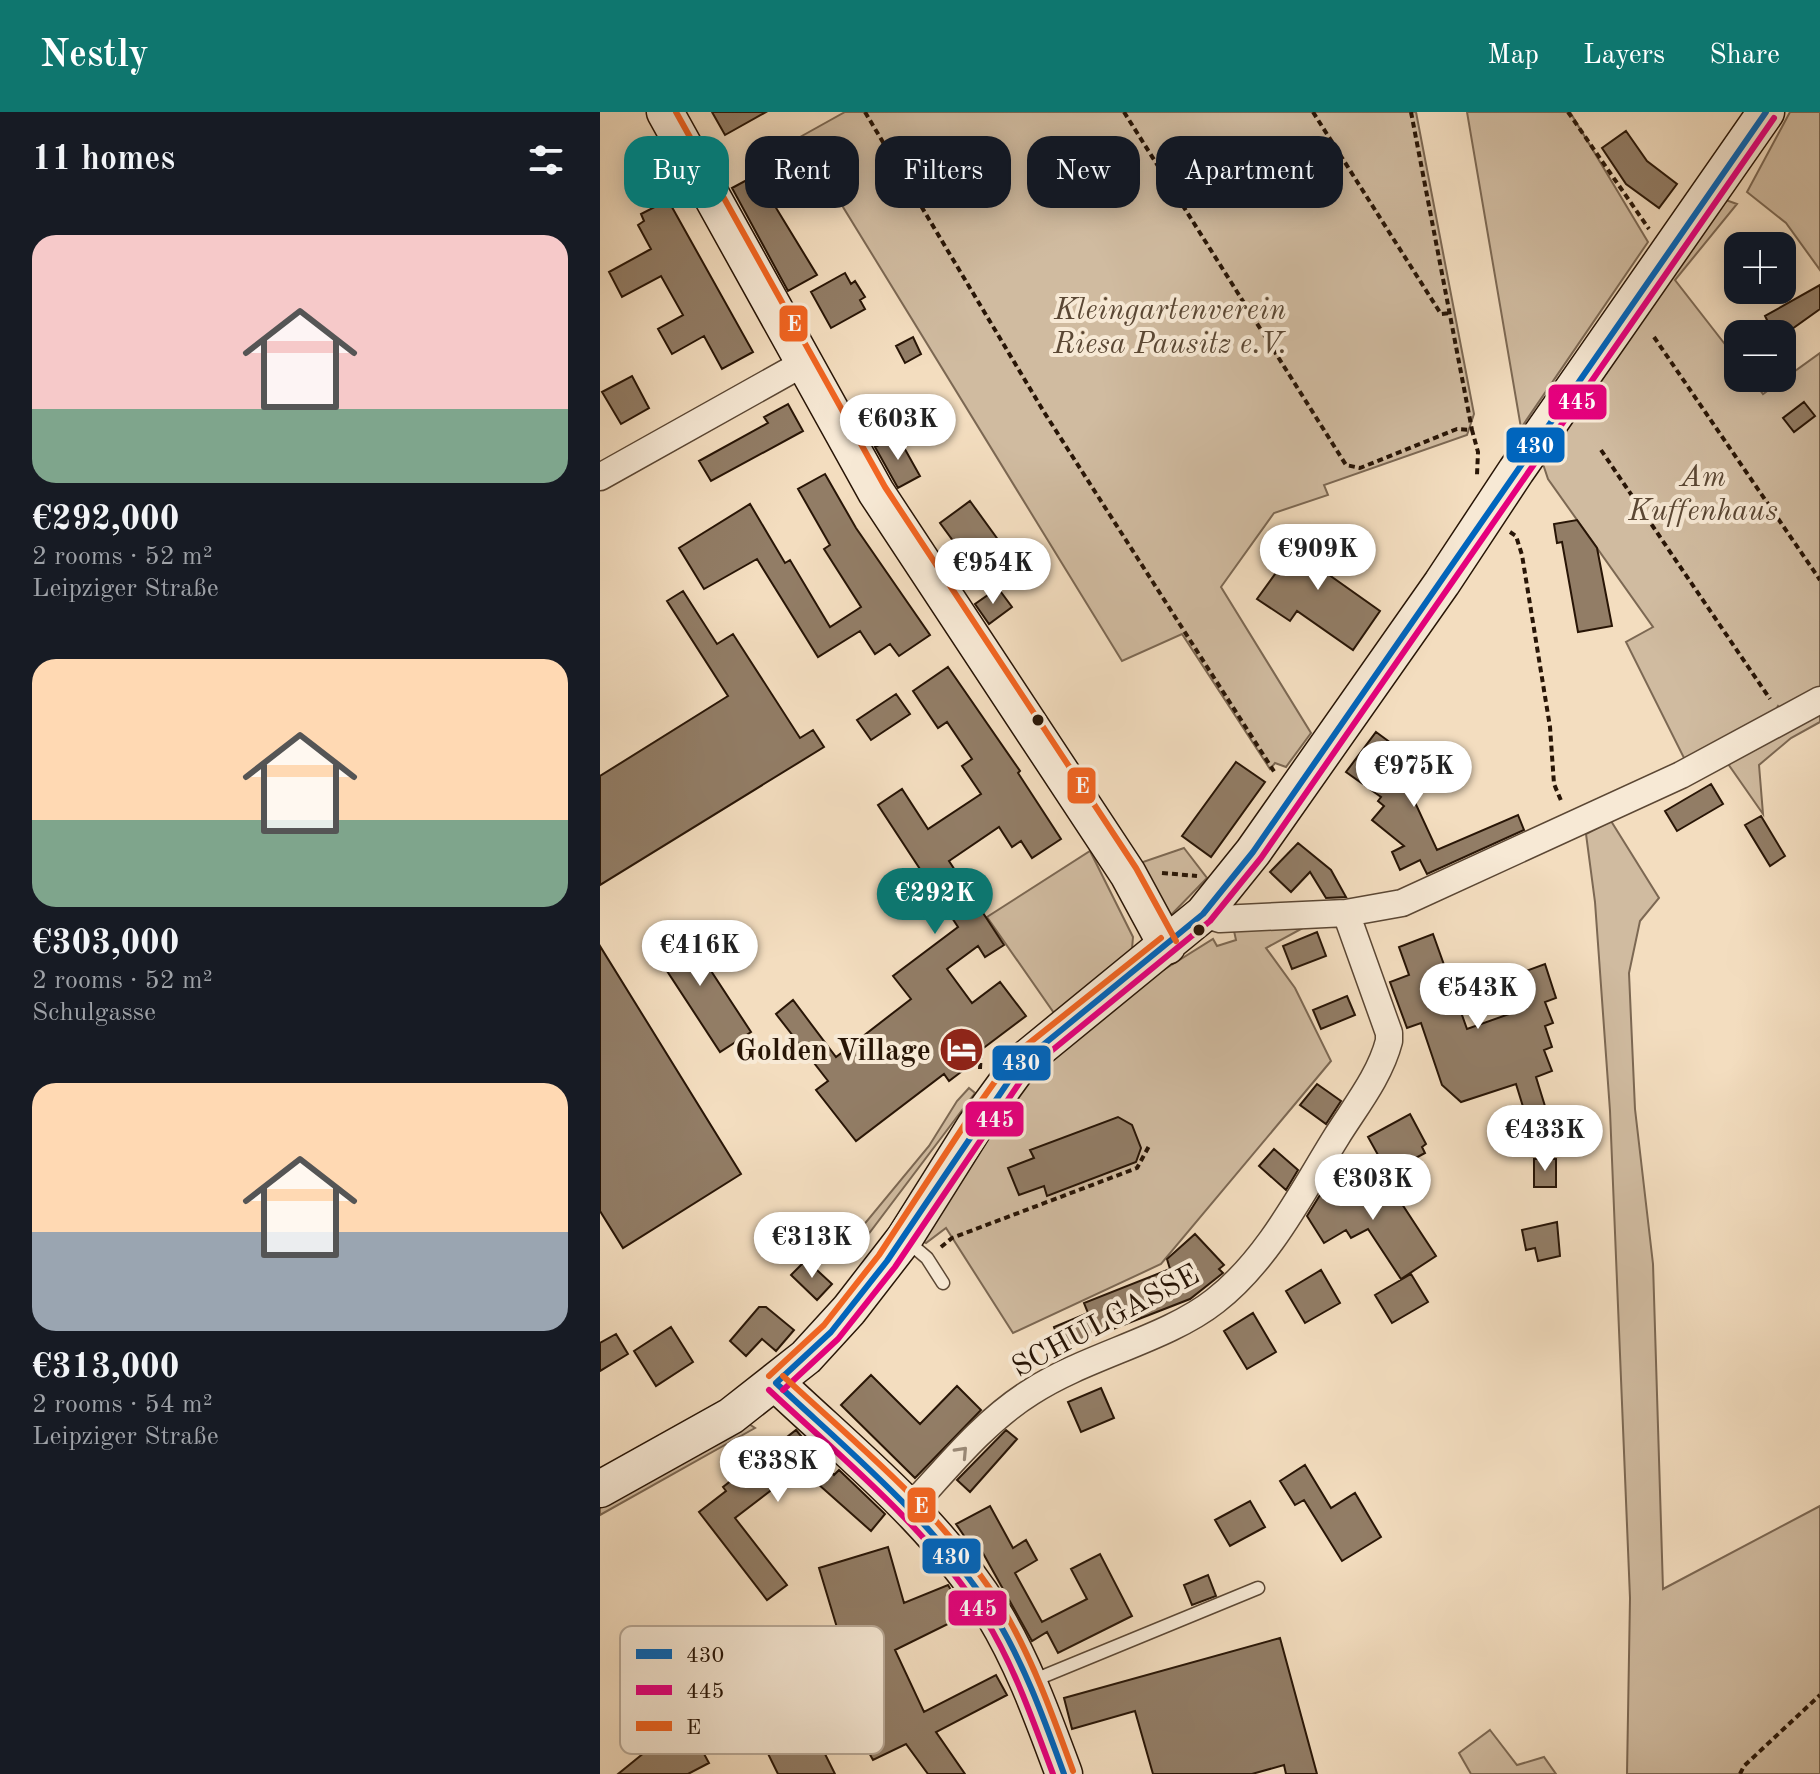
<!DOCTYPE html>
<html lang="en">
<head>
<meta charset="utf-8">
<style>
  body { margin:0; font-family:"Old Standard TT",serif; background:#20242c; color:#f1f3f6; height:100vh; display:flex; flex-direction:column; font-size:30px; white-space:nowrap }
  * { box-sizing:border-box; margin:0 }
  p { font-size:26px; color:#9ea1a6 }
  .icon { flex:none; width:44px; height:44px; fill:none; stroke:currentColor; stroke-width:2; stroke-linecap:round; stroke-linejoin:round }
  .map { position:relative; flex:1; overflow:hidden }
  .sheet { display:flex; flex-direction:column; background:#171b24; width:600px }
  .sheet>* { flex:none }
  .banner { position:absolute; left:24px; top:24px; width:760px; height:72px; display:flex; gap:16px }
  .fabs { position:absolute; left:1124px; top:120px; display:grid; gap:16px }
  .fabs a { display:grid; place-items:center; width:72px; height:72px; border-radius:16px; background:#171b24; box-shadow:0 4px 20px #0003; font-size:40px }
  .price { position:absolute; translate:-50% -68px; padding:0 18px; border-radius:28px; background:#fff; color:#222; font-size:26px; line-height:52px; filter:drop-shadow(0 2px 4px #0008) }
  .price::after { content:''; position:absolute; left:50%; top:48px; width:24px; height:18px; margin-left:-12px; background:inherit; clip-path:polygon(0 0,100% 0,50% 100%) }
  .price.current { background:#0f766e; color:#fff }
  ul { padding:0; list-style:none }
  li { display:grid; align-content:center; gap:16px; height:424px; padding:0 32px }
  li span { display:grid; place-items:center; height:248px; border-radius:24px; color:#555 }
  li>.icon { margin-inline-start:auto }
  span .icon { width:144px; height:144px; fill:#fffc; stroke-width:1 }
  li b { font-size:34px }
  h2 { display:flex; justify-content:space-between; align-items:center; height:96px; padding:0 32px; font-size:34px }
  .tag { padding:0 28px; border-radius:24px; background:#171b24; box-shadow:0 4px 20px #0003; font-size:28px; line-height:72px }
  .tag.current { background:#0f766e; color:#fff }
  header { display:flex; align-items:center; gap:48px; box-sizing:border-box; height:112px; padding:0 40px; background:#0f766e; color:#fff }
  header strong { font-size:38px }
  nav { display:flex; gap:44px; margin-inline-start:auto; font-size:28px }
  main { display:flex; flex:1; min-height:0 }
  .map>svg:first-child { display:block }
</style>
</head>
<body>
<header>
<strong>Nestly</strong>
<nav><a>Map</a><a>Layers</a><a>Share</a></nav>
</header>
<main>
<section class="sheet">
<h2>11 homes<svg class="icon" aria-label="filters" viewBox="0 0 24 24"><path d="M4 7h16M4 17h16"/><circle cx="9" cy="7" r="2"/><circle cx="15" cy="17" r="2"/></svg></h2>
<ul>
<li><span style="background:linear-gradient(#f6c9c9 70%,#7fa58c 0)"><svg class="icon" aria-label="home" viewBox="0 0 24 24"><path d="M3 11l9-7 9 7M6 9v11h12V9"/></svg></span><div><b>€292,000</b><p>2 rooms · 52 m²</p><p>Leipziger Straße</p></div></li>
<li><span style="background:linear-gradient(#ffd9b3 65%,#7fa58c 0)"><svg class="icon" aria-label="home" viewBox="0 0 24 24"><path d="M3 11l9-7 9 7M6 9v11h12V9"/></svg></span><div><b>€303,000</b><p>2 rooms · 52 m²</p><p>Schulgasse</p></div></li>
<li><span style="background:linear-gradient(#ffd9b3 60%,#9aa5b1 0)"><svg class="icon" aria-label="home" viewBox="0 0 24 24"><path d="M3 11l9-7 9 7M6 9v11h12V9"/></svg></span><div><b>€313,000</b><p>2 rooms · 54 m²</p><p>Leipziger Straße</p></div></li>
</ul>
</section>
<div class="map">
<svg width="1220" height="1662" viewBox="0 0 1220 1662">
  <rect width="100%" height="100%" fill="#f3ddbf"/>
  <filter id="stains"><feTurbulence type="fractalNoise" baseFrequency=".0025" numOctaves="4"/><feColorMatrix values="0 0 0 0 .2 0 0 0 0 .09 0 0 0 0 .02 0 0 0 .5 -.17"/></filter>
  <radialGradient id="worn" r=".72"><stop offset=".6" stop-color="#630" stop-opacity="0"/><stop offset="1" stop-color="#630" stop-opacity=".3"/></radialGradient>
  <path fill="#d0bba0" stroke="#7c6853" stroke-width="2" d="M245,0H816L874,302L867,323L724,373L728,383L674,401L621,475L711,621L686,655L675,651L670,657L582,522L522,549L200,25Z
    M867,0H970L1048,130L921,316Z
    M1190,0H1220V158L1186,111L1147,80Z
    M1123,87L1137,92L1075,168L1138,249V266H1151L1163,282L1220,241V575L1182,599L1178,594L1174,601L1085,648L1026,530L1053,515L948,367L942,349Z
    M1220,597V610L1191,626L1159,653L1163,702L1126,649Z
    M1011,709L1059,786L1040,809L1029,861L1035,997L1053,1152L1063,1477L1220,1394V1662H1027L1030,1486L1010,999L995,790L986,722Z
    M584,736L607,766L571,803L540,751Z
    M490,739L533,825L532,837L454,901L387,805Z
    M712,811L666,836L695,876L731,949L561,1152L413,1221L346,1116L326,1131L322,1129L341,1091L439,955L541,872L613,827L617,834L636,828L634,819Z
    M369,976L375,981L258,1136L252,1127L329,1034L357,989Z
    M146,1310L155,1316L0,1403V1389Z
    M890,1618L917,1653L944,1645L956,1662H871L859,1641Z"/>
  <path fill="#927d66" stroke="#281506" stroke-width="2" d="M112,0H166L125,23Z
    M1026,19L1047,49L1077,72L1059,96L1026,72L1002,36Z
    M156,63L217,163L188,179L132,76Z
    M68,88L153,240L122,257L104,224L72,242L58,217L83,203L61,164L22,185L9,160L51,137L38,113L44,109L41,102Z
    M245,161L251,172L255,169L265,185L260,188L265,197L231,216L211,180Z
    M1220,173V197L1185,222H1150L1168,210L1165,204Z
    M313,225L321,242L305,251L296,234Z
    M32,264L49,296L21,312L2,280Z
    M1204,290L1215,304L1194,320L1183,306Z
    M188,292L203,319L111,369L99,349L168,311L164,305Z
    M297,323L320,364L298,376L275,335Z
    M225,362L256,416L330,523L299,544L290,532L275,542L260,519L218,545L157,447L104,477L79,436L150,392L185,451L190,448L230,515L261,495L224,437L230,433L198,377Z
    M370,389L399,429L380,443L373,433L362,441L340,411Z
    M977,408L997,436L1012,514L978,520L962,430L957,431L954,412Z
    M709,415L740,438L725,460L780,499L753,538L697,499L690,509L657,487Z
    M398,476L412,495L389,512L375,492Z
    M83,479L117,532L133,522L200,626L213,618L224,635L0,773V664L128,584L67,489Z
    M348,555L420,659L418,661L461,727L432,746L421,729L412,735L399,715L349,749L404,833L385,845L378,834L347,857L372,891L400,870L426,904L361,953L365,957L349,969L344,962L256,1029L216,978L228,969L176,902L193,888L236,945L311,887L293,864L358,815L278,693L302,677L328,717L381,682L362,654L372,647L347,610L338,616L313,579Z
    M296,582L310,602L271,628L257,608Z
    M776,620L806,642L802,646L827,666L812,684L837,738L918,703L924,718L827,762L820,748L800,758L792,740L804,734L772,708L784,694L778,689L781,685L746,660Z
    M636,650L665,670L611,745L582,724Z
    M1111,672L1123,692L1077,719L1065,699Z
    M1161,704L1185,744L1170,754L1145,713Z
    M698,731L731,758L746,785L726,786L710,760L691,780L670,760Z
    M81,813L151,920L120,940L50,833Z
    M717,820L726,844L692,857L683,834Z
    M833,822L867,917L926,896L915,863L945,852L956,886L945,890L953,911L945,914L952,935L944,938L952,959L936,965L949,1007L929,1014L916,972L861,990L842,973L821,911L807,916L790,870L809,863L799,835Z
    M0,834L141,1062L23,1136L0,1099Z
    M747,884L755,903L721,917L713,898Z
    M717,972L741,989L726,1012L700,993Z
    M810,1002L826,1032L822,1035L825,1041L788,1061L768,1025Z
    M518,1005L532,1013L541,1036L536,1050L447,1084L444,1074L419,1083L408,1056L434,1046L430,1038Z
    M674,1037L698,1058L686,1078L659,1054Z
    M934,1047H956V1075H934Z
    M781,1060L836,1144L801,1167L768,1117L751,1126L746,1118L724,1131L707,1104L728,1070L739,1087Z
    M957,1110L960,1144L938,1149L935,1136L926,1138L922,1118Z
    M595,1122L624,1153L619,1157L623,1161L590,1187L462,1237L454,1215L488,1201L484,1191L570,1157L567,1147Z
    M206,1148L232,1172L217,1188L191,1163Z
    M721,1158L740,1191L705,1211L686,1179Z
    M811,1162L828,1190L792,1211L775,1183Z
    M159,1195H166L194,1218L176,1239L162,1227L146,1244L130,1229Z
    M653,1201L676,1240L647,1257L624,1219Z
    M71,1215L93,1250L56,1274L34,1239Z
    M16,1222L28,1242L0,1259V1231Z
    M271,1263L320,1312L357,1274L381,1298L315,1366L241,1293Z
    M501,1276L514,1306L481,1320L468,1290Z
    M196,1318L234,1363L239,1358L285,1402L271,1419L200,1356L135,1406L187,1473L167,1488L99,1400L126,1379L123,1375Z
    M406,1318L417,1327L370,1380L357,1368Z
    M705,1353L731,1396L755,1381L781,1425L742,1449L704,1388L695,1393L680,1369Z
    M650,1389L665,1415L630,1434L615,1408Z
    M390,1394L413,1436L426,1428L437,1448L415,1461L442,1510L487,1487L471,1457L500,1442L532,1504L458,1541L447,1520L432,1529L379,1434L373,1437L356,1412Z
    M288,1435L304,1491L348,1473L366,1503L295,1538L324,1600L396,1563L407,1583L336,1620L365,1662H328L306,1632L273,1648L257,1619L222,1636L235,1662H178L148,1601L96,1627L109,1651L88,1662H18L50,1636L47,1630L87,1610L84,1603L135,1576L132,1568L225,1522L248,1552L219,1456Z
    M608,1463L616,1484L592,1493L584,1473Z
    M680,1526L717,1662H686L684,1653L652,1662H553L535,1599L472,1617L464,1586Z"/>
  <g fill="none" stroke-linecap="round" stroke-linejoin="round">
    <defs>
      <path id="lane" d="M307,1129L327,1146L343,1171
        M432,1569L658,1476"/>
      <path id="street" d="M0,365L202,252
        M603,802L620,807L746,801L802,791L1081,663L1220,588
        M309,1397C347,1356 383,1310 431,1280C486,1244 567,1227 615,1189C668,1148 702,1080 737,1024C755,995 780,964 789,929V921L746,801"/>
      <path id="secondary" d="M65,0L276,380L528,762L567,834
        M176,1271C252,1343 338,1411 393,1501C424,1552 443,1606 464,1662
        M0,1377L131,1304L206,1245L249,1198L304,1127L375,1014L421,951L603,802L653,740L842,471L916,359L1166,0"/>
    </defs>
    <use href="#lane" stroke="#5b4734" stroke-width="15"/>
    <use href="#street" stroke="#5b4734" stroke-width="29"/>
    <use href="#secondary" stroke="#281506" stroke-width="39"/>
    <path stroke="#281506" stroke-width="4" stroke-dasharray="6 4" stroke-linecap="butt" d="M265,0L444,300L675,661
      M524,0L746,353L760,356L857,317L872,318L878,340L877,363
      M713,0L841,202L850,201
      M811,0L872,318
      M968,0L1049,117
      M1054,225L1220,468
      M1001,338L1170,587
      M910,420L916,424L922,443L950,615L954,672L962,691
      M562,761L597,764
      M380,957L381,938
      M341,1135L352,1126L537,1056L549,1034
      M1140,1662L1144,1654L1220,1583"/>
    <use href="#lane" stroke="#f7e9d5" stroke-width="12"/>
    <use href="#street" stroke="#f7e9d5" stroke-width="26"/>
    <use href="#secondary" stroke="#f7e9d5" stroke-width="36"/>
    <defs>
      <path id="bus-1" d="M176,1271L231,1220L287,1149L421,951L603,802L653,740L1166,0
        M176,1271C253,1343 336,1411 393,1501C424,1551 444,1607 464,1662"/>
      <path id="bus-2" d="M169,1278C245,1349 328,1416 384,1505C414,1553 433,1609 453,1662
        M183,1278L238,1227L295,1155L428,958L610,809L661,746L1174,6"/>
      <path id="bus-3" d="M76,0L285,375L536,756L576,829
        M169,1264L224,1213L279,1143L367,1009L413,944L561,826
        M183,1264C261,1336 347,1405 403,1497C433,1548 453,1604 473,1659"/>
    </defs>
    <use href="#bus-1" stroke="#f7e9d5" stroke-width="12"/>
    <use href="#bus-2" stroke="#f7e9d5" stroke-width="12"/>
    <use href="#bus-3" stroke="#f7e9d5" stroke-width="12"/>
    <use href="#bus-1" stroke="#0065bd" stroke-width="6"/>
    <use href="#bus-2" stroke="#e5007d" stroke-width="6"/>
    <use href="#bus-3" stroke="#f26522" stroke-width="6"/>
  </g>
  <defs><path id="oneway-chevron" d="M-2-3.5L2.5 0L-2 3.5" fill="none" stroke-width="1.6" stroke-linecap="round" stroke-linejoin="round" transform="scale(2)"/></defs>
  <use stroke="#9a8a78" href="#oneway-chevron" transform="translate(362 1340) rotate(-47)"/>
  <defs>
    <symbol id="hotel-disc" viewBox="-11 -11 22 22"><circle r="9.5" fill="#8f2418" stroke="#f7e9d5"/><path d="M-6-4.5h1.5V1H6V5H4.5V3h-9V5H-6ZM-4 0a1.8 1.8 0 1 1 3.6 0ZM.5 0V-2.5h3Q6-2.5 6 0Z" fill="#fff"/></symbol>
  </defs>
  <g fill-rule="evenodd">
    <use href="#hotel-disc" x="336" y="912" width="51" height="51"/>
  </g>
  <g fill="#281506" stroke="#f7e9d5" stroke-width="3">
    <circle cx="438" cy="608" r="7"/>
    <circle cx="599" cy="818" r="7"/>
  </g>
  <g text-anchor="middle" stroke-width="8" stroke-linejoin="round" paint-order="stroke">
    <g font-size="30" font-style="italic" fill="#5a4734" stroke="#f7e9d5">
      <text x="570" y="207">Kleingartenverein<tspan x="570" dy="34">Riesa Pausitz e.V.</tspan></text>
      <text x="1103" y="374">Am<tspan x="1103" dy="34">Kuffenhaus</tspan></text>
    </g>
    <g font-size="30" font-weight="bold" fill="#281506" stroke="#f7e9d5" text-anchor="end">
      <text x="331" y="948">Golden Village</text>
    </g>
    <g font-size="30" fill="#281506" stroke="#f7e9d5">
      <text transform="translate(505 1208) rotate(-28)" y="10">SCHULGASSE</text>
    </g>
  </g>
  <rect x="20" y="1514" width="264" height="128" rx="12" fill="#f7e9d5" stroke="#b9a997" stroke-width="2"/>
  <rect x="36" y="1537" width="36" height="10" fill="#0065bd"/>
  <rect x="36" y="1573" width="36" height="10" fill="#e5007d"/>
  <rect x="36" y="1609" width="36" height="10" fill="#f26522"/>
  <g font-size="22" fill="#281506">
    <text x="86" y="1550">430</text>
    <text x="86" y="1586">445</text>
    <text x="86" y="1622">E</text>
  </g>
  <g stroke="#f7e9d5" stroke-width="3">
    <rect x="178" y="192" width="31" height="39" rx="8" fill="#f26522"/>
    <rect x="947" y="271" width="61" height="38" rx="8" fill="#e5007d"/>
    <rect x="905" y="314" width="61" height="38" rx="8" fill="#0065bd"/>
    <rect x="466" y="654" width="31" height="39" rx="8" fill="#f26522"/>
    <rect x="391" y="932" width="61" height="38" rx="8" fill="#0065bd"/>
    <rect x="364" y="988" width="61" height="38" rx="8" fill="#e5007d"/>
    <rect x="306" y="1374" width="31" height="38" rx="8" fill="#f26522"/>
    <rect x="321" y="1425" width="61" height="38" rx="8" fill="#0065bd"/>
    <rect x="347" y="1477" width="61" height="38" rx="8" fill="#e5007d"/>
  </g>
  <g font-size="22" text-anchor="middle" font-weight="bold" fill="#fff">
    <text x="194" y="219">E</text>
    <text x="977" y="297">445</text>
    <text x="935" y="341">430</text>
    <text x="482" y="681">E</text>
    <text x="421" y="958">430</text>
    <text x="395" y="1015">445</text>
    <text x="321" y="1401">E</text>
    <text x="351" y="1452">430</text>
    <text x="378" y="1504">445</text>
  </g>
  <rect width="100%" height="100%" filter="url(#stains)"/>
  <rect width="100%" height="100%" fill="url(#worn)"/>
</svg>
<div class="fabs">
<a>+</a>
<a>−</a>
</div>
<b class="price" style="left:298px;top:350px">€603K</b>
<b class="price" style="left:718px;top:480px">€909K</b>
<b class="price" style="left:393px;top:494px">€954K</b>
<b class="price" style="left:814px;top:697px">€975K</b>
<b class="price current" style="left:335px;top:824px">€292K</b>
<b class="price" style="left:100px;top:876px">€416K</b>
<b class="price" style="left:878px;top:919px">€543K</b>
<b class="price" style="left:945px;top:1061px">€433K</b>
<b class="price" style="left:773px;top:1110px">€303K</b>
<b class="price" style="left:212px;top:1168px">€313K</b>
<b class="price" style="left:178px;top:1392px">€338K</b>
<div class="banner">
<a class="tag current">Buy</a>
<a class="tag">Rent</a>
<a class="tag">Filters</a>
<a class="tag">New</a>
<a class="tag">Apartment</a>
</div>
</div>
</main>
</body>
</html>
